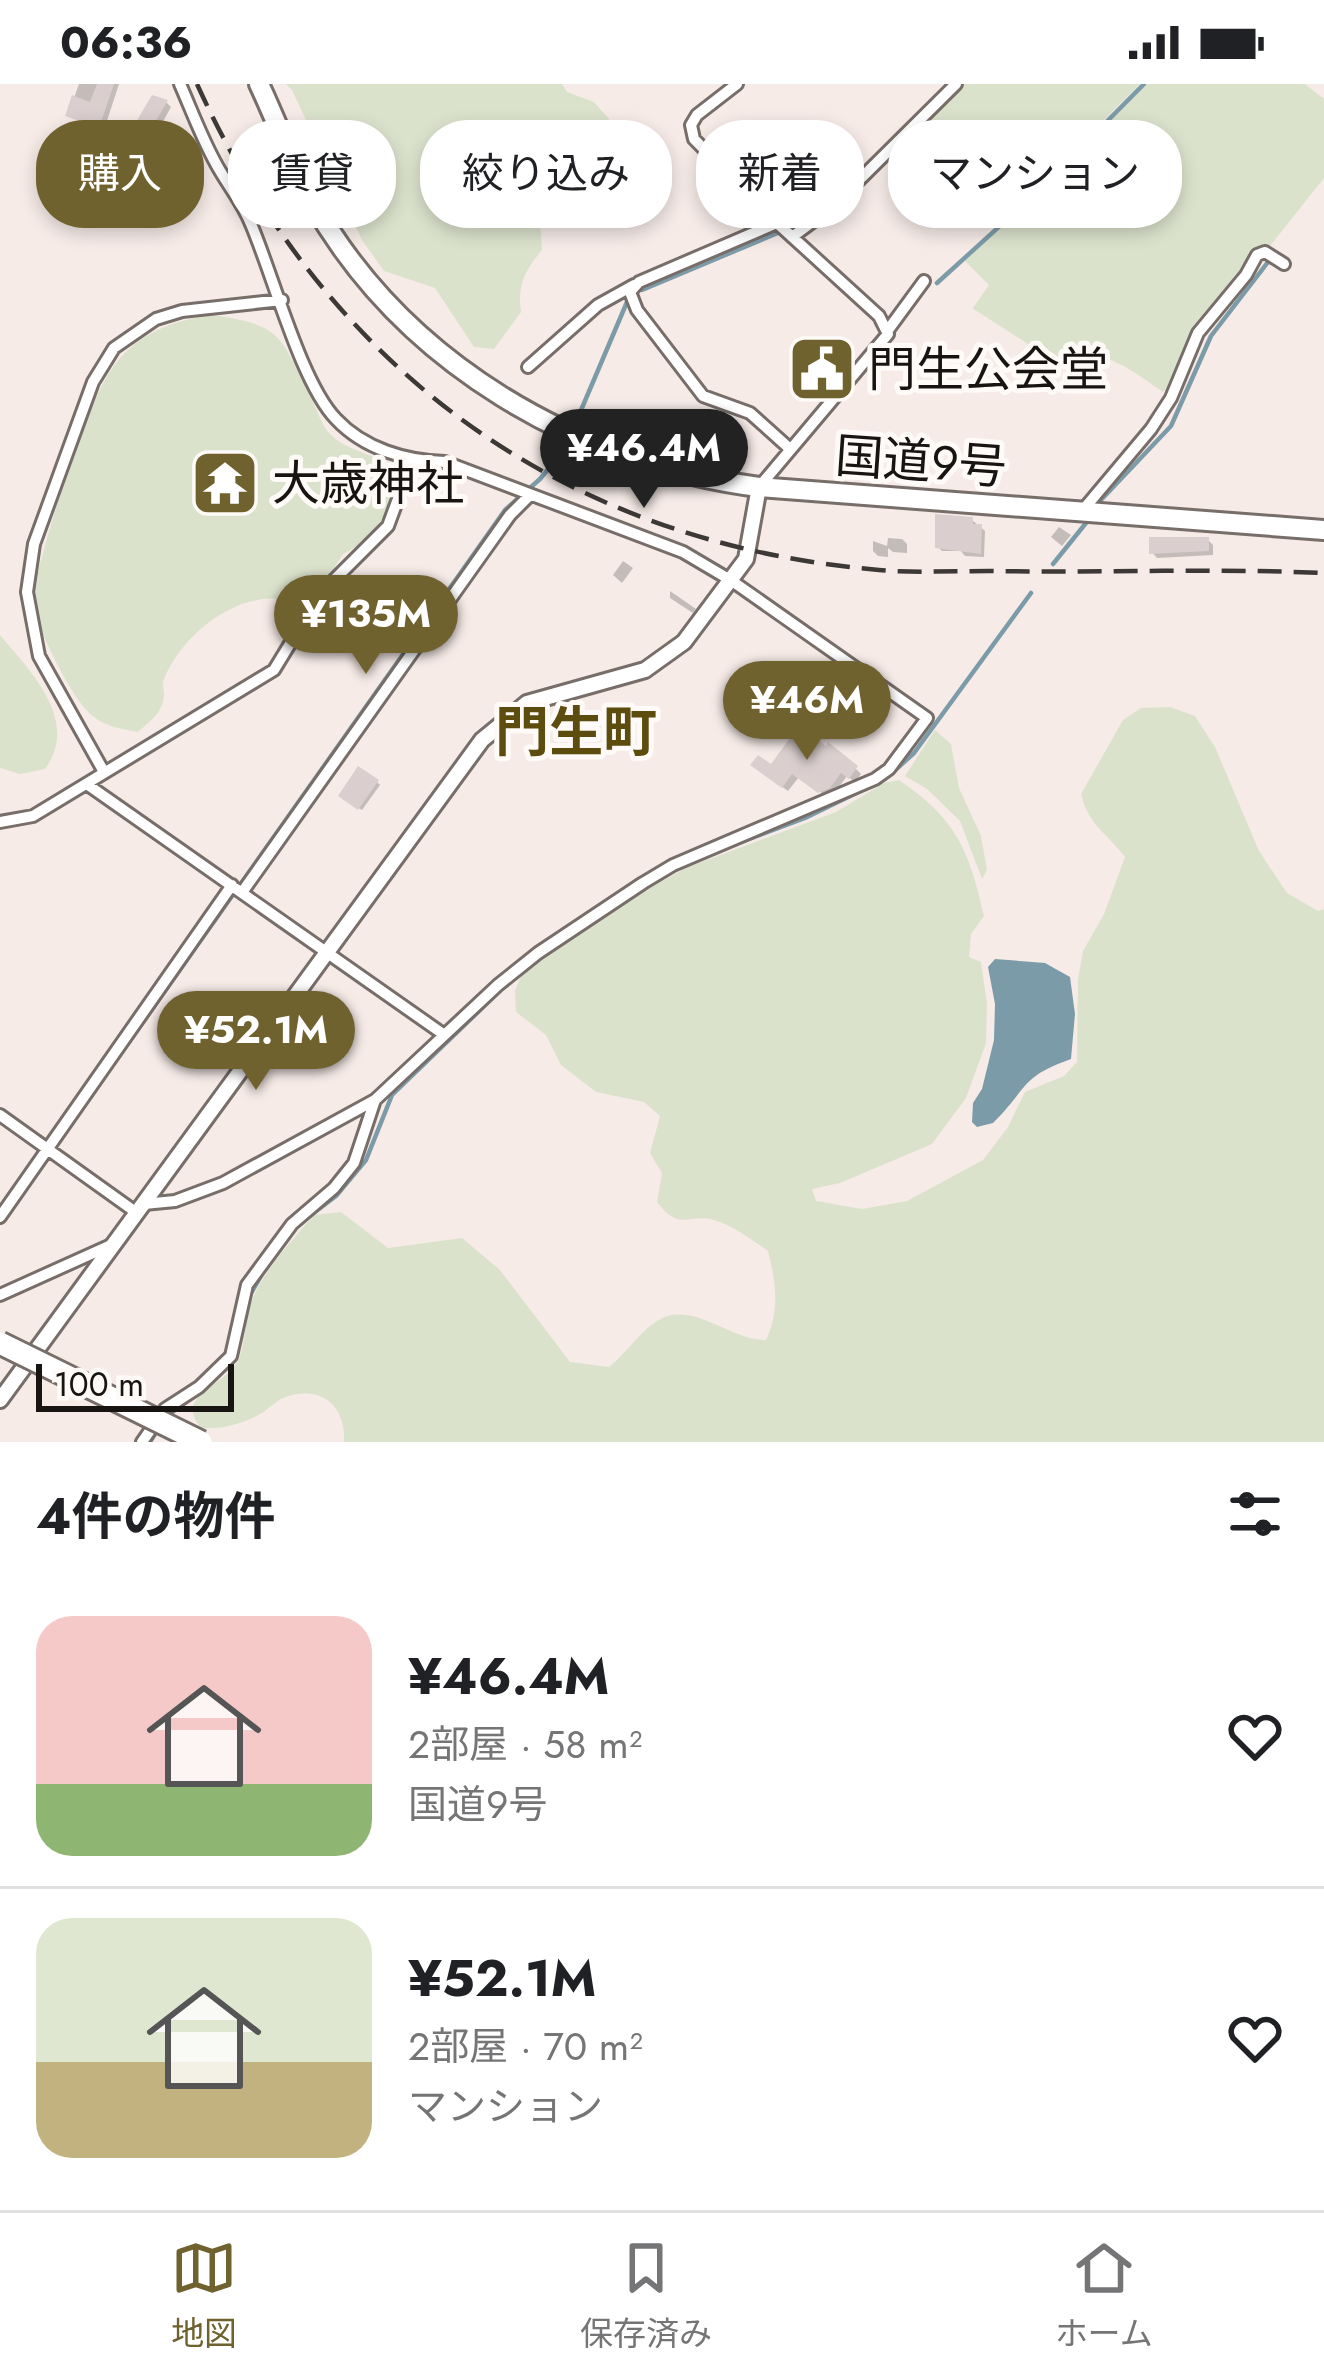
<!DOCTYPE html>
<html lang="ja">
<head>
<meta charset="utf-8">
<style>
  body { margin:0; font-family:Jost,"Noto Sans JP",sans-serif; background:#f2f2f2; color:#202124; height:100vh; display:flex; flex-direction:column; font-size:45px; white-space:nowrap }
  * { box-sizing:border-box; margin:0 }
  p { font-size:39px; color:#757577 }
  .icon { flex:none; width:66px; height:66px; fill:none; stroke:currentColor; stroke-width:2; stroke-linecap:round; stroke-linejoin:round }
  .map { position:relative; height:1358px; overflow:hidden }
  .drawer { display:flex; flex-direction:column; background:#fff; flex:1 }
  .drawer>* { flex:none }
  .hud { position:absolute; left:36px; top:36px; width:1254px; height:108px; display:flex; gap:24px }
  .scale { position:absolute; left:36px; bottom:30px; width:198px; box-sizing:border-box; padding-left:12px; border:6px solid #171412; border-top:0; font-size:33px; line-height:42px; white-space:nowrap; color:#171412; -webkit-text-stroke:9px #fefaf8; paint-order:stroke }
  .price { position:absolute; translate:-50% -102px; padding:0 27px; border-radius:42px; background:#70622f; color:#fff; font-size:39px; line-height:78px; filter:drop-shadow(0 3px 6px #0008) }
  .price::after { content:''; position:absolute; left:50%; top:72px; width:36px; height:27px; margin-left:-18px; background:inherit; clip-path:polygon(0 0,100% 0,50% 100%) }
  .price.active { background:#222; color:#fff }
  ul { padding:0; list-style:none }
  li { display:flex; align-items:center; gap:36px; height:300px; padding:0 36px }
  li+li { border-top:3px solid #e0e0e0 }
  li span { display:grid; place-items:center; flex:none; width:336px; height:240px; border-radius:36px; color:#555 }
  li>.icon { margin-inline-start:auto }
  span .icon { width:144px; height:144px; fill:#fffc; stroke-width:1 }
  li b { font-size:51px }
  h2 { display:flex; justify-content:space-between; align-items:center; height:144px; padding:0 36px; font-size:51px }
  .pill { padding:0 42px; border-radius:48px; background:#fff; box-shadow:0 6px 18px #0003; font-size:42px; line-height:108px }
  .pill.active { background:#70622f; color:#fff }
  .status { display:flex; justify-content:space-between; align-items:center; height:84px; padding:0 60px; background:#fff; direction:ltr }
  .status svg { height:33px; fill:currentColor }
  .dock { display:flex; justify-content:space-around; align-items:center; height:168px; border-top:3px solid #e0e0e0; background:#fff; font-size:33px; color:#757577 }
  .dock a { display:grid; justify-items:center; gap:6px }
  .dock .active { color:#70622f }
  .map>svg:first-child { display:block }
</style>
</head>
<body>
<div class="status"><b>06:36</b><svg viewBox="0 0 49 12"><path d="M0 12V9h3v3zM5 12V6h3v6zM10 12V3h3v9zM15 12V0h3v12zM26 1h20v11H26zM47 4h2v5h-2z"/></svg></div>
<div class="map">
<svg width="1324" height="1358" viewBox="0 0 1324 1358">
  <rect width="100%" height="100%" fill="#f6ebe7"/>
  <path fill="#dbe2cc" d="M286,0H562L567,8L594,18L609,35L604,82L620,93L617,103C586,92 566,90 538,109L542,166C525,186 517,202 521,228L494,265L474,263L435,204L384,187L362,156L292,6Z
    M959,0H1140L1012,127L928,39L929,31Z
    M1146,0H1305L1324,15V94L1270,162L1255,168L1193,250L1169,303L1163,308C1141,293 1115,272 1089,271L1083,283L1070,287L975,226L973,224L989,201L965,177Z
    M212,231C287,241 280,255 312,316C317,326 322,342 330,350C348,369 380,369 395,388C398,422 374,456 343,470C329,490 326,509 301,521C250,497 185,545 165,593C161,600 164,603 164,611C163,629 150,637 138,648C122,645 107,643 94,633C71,616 39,545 30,517C46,458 82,315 121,273C146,246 177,236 212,231Z
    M0,551C32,589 80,637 45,685L20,690L0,684Z
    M1170,623L1195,632L1215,663L1259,767L1287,809L1318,827L1324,825V1358H344C346,1320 319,1299 281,1315C280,1315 266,1326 265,1327C247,1339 222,1346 201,1344C174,1312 221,1303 236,1280C245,1267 244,1241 249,1225C260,1189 290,1159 314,1131L341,1128L388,1164L462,1154L500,1186L570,1278L609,1283C627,1269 638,1249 657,1237C692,1215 730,1257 766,1256C780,1226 776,1199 768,1167C752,1156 735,1143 717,1137C690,1127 681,1150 657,1118L662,1089L650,1069L660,1032L644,1018L596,1008L561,981L546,951L516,928L515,907L520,894L540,873L625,817L688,783L836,728L884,699L899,696C956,735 969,765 984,832L971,850L969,873L981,878L987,920L986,959L966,1014L932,1060L840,1099L812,1105L816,1117L862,1125L907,1117L983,1076L1008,1043L1025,1008L1064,992L1077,978L1078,895L1083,867L1104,830L1125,773C1105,747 1089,742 1081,710L1123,636L1141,624Z
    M935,646L951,660L959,704L981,752L987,786L982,795L960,737L927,705L905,692Z"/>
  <path fill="#7c9ba9" d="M995,875L1045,879L1070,893L1075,930L1071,975C1018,994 1029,1004 993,1039L977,1043L972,1038L973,1019L982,1005L994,956L995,920L988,883Z"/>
  <path fill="#0003" d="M79,0H119L104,46L68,31Z
    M166,18L171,23L149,63L136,58L131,53Z
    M819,271L841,290L829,303L807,284Z
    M972,436L985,447L984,473L965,472L961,467H942L938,463Z
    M1059,443L1071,451L1062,462L1051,453Z
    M888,454L902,455L907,460V469L893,468L888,464V473L878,472L873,467V457L887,462Z
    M1208,456L1213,461V471L1157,474L1152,468Z
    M623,477L633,484L622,499L613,491Z
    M670,507L696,525L693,529L670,514Z
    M771,684L856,685L861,690L855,698L847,692L835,708L826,712L799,693L788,707L759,686Z
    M377,698L380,701L362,726L345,715Z"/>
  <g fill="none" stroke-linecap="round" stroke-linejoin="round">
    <path stroke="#7c9ba9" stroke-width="4.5" d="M937,199L1034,111L1144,0
      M642,206L780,148
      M576,338L627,218
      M1100,417L1171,342L1211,252L1271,174
      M1053,480L1086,439
      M892,689L914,669L1031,509
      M728,763L805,734L877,699
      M114,979L505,426L540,395L563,367
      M311,1131L336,1112L366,1076L392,1011L506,901
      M250,1211L265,1185
      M213,1296L230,1279
      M166,1333L195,1311
      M150,1358L160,1342"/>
  </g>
  <path fill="#dacece" d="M97,0H114L99,44L65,32L72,11L90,18Z
    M152,11L168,16L143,60L127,53Z
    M935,430L973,433V440H982L981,470L935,464Z
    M1149,453H1209V467L1149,470Z
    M799,642L826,662L828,658L858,682L849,695L841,689L830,704L818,709L792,690L782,704L750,681L758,671L771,680Z
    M358,682L379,696L358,726L338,712Z"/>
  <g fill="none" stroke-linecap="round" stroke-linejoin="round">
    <defs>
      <path id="minor" d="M737,0L697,31L691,41L694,55L777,139L879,232L888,250L759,403
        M777,139L639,198L630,208L637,226L703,312L750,329L789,364
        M792,153L831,124L956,0
        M888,246L924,197
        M528,283L598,221L634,201
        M1083,426L1151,345L1171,314L1198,249L1246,191L1257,171L1265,168L1284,180
        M104,688L39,572L27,508L34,460L93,298L114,264L156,235L182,227L282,216
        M88,701L443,950
        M0,738L33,732L274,586L321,509L388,442L412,377
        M243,807L510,431L530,411
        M0,1031L137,1129
        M144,1120L175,1117L223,1099L375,1016L498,901L538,869L643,799L673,781L875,695L889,685L927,634L732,497L683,468L445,378C406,377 364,365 336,335C301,299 273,191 251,140C242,117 225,98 214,76C201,52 191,25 180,0
        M0,1133L232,801
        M0,1211L111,1161
        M142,1358L165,1325L199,1303L231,1272L247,1201L292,1140L334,1104L354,1079L375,1016"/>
      <path id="tertiary" d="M0,1316L482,656L527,619L645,586L684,558L746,475L759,403"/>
      <path id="trunk" d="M259,0C277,38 292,80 312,117C403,279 577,380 759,403L1324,446"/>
    </defs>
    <use href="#minor" stroke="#776d69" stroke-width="16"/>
    <use href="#tertiary" stroke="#776d69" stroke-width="20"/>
    <use href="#trunk" stroke="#776d69" stroke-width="24"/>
    <use href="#minor" stroke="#fff" stroke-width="10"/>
    <use href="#tertiary" stroke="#fff" stroke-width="14"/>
    <use href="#trunk" stroke="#fff" stroke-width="18"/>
    <path stroke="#3c3835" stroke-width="4.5" stroke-dasharray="24 12" stroke-linecap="butt" d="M197,0C327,287 564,459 879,486C915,489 951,487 988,487C1100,489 1212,484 1324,489"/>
    <defs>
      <path id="motorway-bridge" d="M0,1259L201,1358"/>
    </defs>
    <use href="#motorway-bridge" stroke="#776d69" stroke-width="27" stroke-linecap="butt"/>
    <use href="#motorway-bridge" stroke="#fff" stroke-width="21"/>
  </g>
  <defs>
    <symbol id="civic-square" viewBox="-11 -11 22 22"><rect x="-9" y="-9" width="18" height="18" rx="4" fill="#70622f" stroke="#fefaf8"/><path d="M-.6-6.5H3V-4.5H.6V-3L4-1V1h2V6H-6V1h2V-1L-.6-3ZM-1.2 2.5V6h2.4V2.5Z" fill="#fff"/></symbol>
    <symbol id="temple-square" viewBox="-11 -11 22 22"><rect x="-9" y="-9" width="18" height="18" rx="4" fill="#70622f" stroke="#fefaf8"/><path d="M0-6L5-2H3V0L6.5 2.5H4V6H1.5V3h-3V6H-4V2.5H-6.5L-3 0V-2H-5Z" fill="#fff"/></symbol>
  </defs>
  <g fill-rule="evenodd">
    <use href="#civic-square" x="784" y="247" width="76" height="76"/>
    <use href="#temple-square" x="187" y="361" width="76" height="76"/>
  </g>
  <g text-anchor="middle" stroke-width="10" stroke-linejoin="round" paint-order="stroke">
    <g font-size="48" fill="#171412" stroke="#fefaf8" text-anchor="start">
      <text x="868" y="302">門生公会堂</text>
      <text x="272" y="416">大歳神社</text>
    </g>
    <g font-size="48" fill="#171412" stroke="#fefaf8">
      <text transform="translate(921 377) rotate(4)" y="17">国道9号</text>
    </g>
    <g font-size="54" font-weight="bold" fill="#5c4c0d" stroke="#fefaf8">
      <text x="576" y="667">門生町</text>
    </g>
  </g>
</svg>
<div class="scale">100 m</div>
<b class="price active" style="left:644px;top:427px">¥46.4M</b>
<b class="price" style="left:366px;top:593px">¥135M</b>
<b class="price" style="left:807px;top:679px">¥46M</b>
<b class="price" style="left:256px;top:1009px">¥52.1M</b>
<div class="hud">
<a class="pill active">購入</a>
<a class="pill">賃貸</a>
<a class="pill">絞り込み</a>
<a class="pill">新着</a>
<a class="pill">マンション</a>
</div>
</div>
<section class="drawer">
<h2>4件の物件<svg class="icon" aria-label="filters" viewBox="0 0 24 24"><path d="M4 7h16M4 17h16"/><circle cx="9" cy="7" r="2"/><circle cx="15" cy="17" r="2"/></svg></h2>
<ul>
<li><span style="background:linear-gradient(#f6c9c9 70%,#8fb573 0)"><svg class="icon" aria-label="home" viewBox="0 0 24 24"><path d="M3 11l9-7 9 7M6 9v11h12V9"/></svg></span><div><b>¥46.4M</b><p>2部屋 · 58 m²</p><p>国道9号</p></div><svg class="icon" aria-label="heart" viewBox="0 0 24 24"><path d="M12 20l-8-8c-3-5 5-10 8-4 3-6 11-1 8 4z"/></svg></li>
<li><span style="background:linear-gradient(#dfe7d0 60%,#c2b280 0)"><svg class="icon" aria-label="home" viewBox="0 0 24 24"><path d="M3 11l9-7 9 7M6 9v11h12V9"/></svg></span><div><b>¥52.1M</b><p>2部屋 · 70 m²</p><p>マンション</p></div><svg class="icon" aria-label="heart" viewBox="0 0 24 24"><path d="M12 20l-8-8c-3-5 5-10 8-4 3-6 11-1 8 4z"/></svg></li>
</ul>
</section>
<nav class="dock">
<a class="active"><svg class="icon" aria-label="map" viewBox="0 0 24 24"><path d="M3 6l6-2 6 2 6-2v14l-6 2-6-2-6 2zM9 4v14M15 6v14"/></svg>地図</a>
<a><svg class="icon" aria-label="saved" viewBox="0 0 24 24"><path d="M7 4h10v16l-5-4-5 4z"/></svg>保存済み</a>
<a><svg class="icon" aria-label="home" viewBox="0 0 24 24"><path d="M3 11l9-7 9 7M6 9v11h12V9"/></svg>ホーム</a>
</nav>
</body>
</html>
